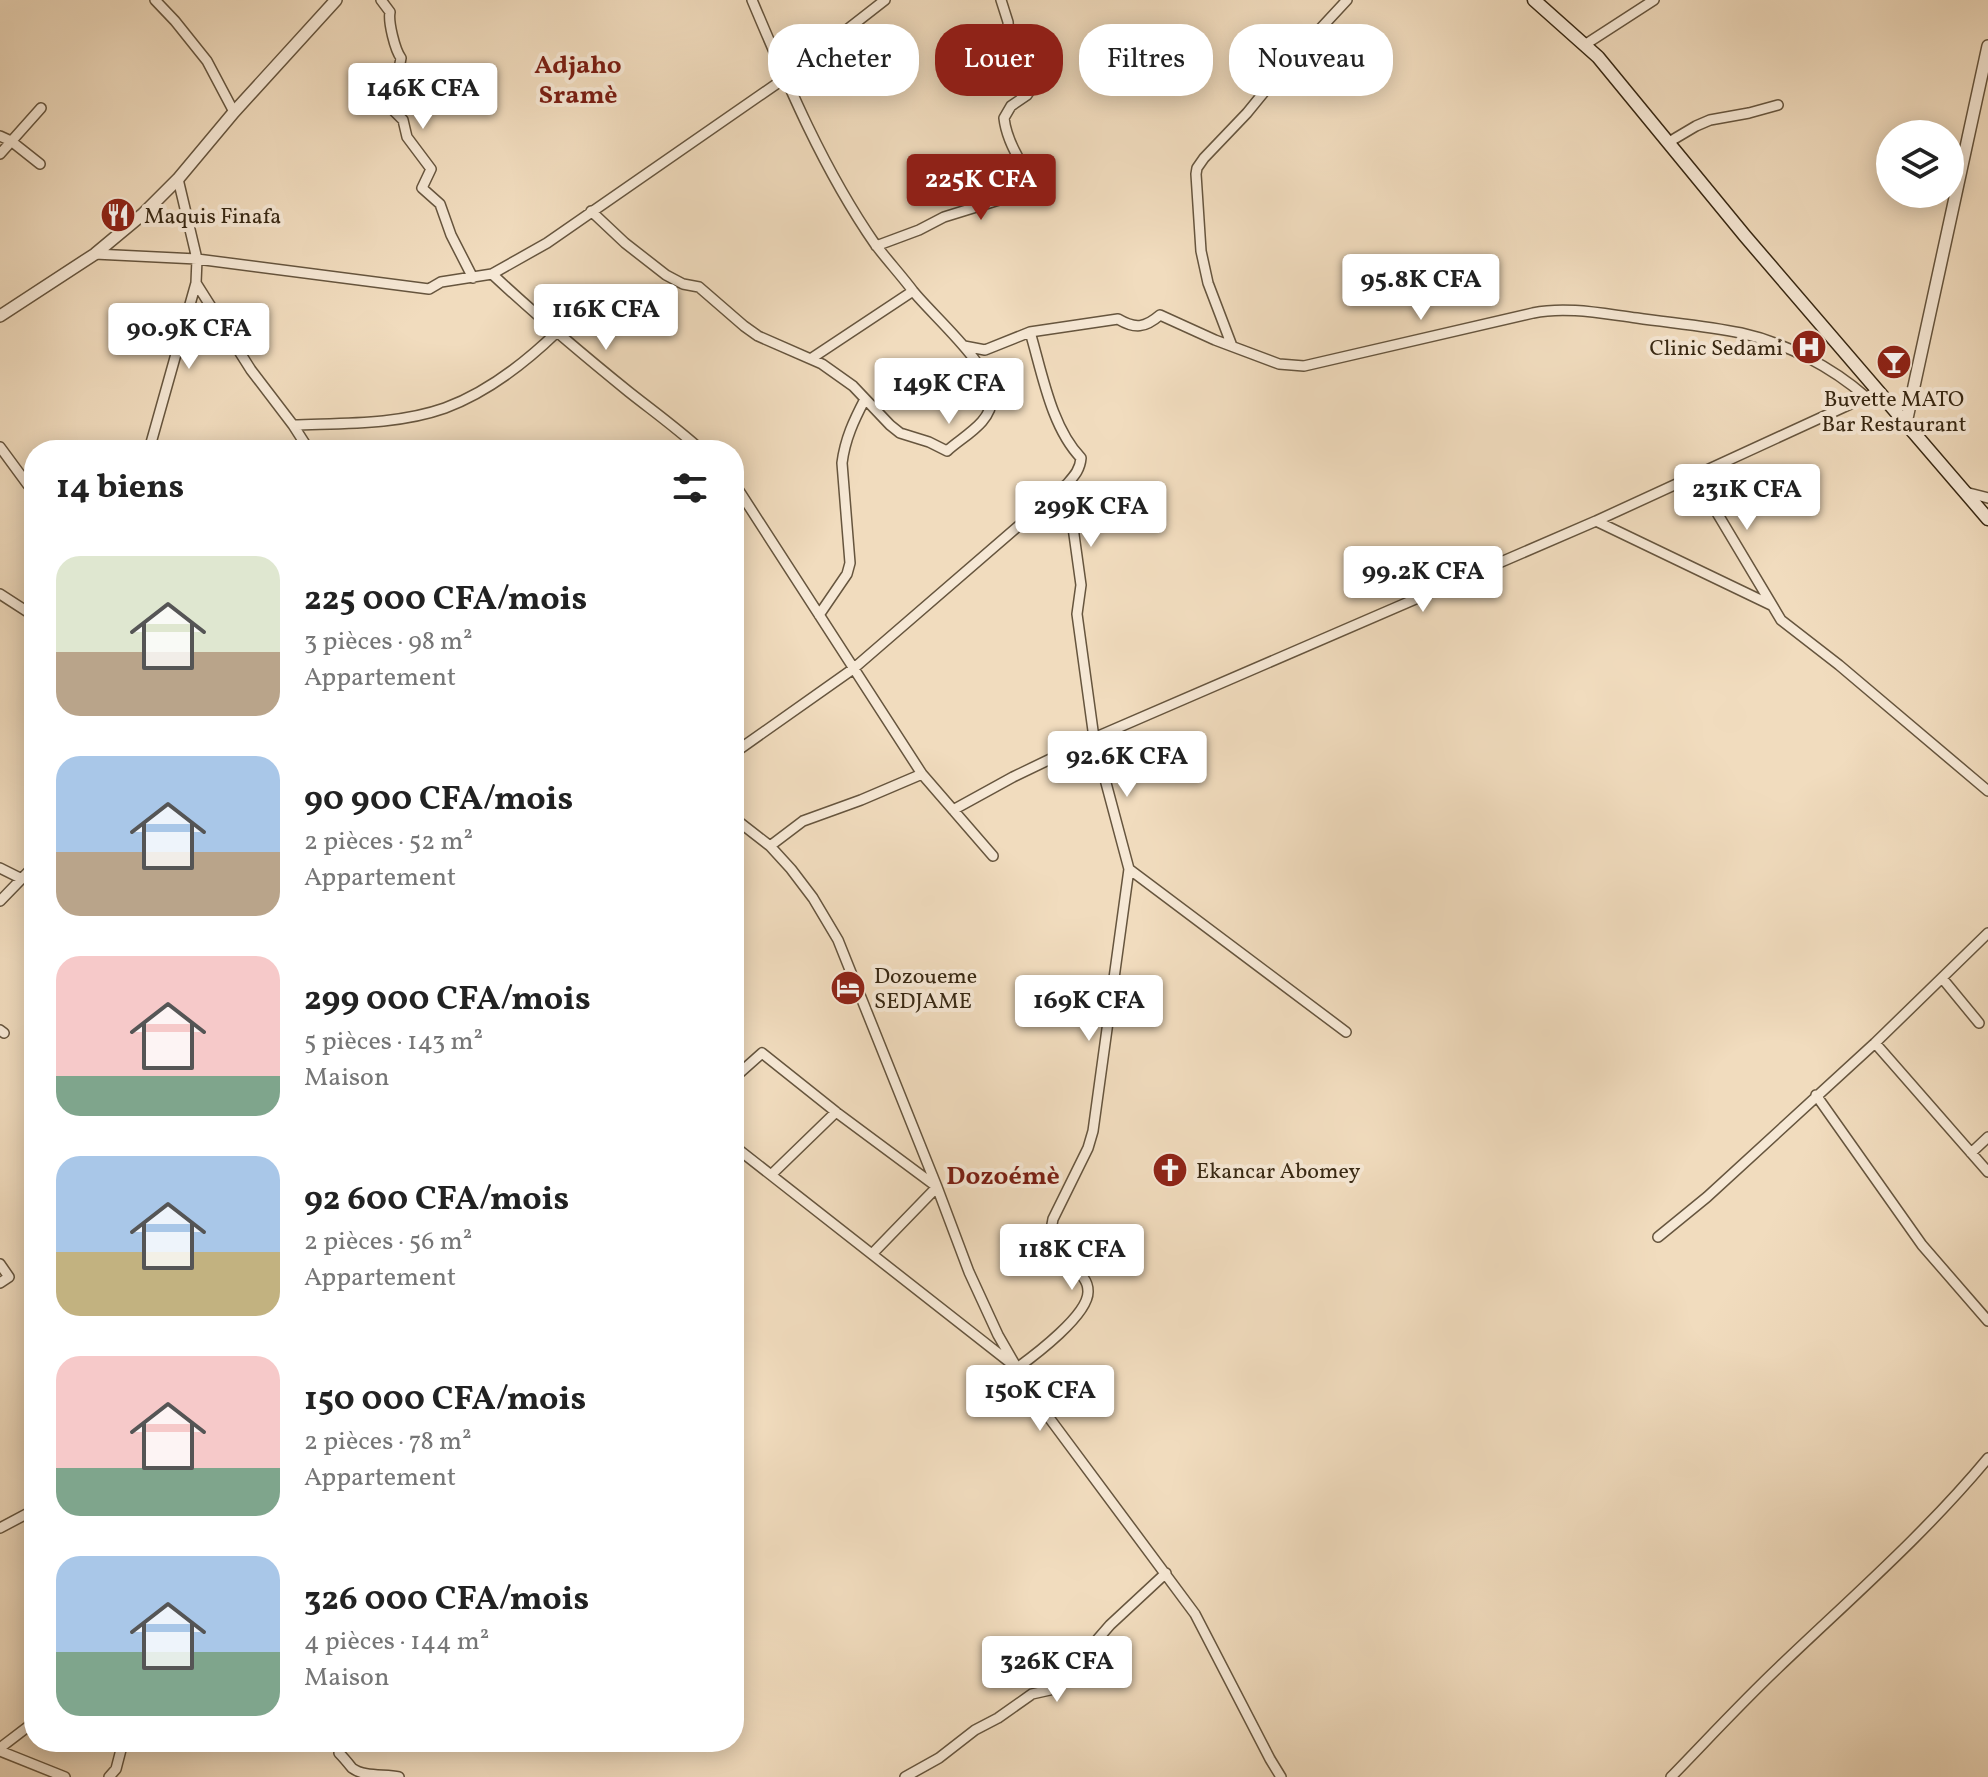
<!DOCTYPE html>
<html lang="fr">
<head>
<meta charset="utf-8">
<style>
  body { margin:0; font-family:Vollkorn,serif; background:#f2f2f2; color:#222; height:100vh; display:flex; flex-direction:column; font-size:30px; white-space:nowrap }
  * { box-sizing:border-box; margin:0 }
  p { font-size:26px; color:#767676 }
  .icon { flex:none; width:44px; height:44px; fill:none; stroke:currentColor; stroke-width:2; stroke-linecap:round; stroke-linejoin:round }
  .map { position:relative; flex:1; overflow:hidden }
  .sheet { position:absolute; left:24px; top:440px; width:720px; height:1312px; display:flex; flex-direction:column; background:#fff; border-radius:32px; box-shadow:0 4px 20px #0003 }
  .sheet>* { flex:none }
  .banner { position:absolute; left:768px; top:24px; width:760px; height:72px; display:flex; gap:16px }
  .controls { position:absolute; left:1876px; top:120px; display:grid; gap:16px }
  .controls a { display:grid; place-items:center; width:88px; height:88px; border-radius:50%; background:#fff; box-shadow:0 4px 20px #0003; font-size:40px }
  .price { position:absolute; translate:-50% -68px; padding:0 18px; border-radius:8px; background:#fff; color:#222; font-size:26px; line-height:52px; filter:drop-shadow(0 2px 4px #0008) }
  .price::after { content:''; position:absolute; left:50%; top:48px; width:24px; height:18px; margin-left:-12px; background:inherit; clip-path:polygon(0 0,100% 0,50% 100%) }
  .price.selected { background:#8f2418; color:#fff }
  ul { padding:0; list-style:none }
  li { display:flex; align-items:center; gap:24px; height:200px; padding:0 32px }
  li span { display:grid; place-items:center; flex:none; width:224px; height:160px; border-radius:24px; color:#555 }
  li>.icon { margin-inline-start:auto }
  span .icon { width:96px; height:96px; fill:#fffc; stroke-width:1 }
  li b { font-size:34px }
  h2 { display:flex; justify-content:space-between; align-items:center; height:96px; padding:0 32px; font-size:34px }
  .tag { padding:0 28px; border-radius:32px; background:#fff; box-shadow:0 4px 20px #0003; font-size:28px; line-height:72px }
  .tag.selected { background:#8f2418; color:#fff }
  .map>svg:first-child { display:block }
</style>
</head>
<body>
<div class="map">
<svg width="1988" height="1777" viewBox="0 0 1988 1777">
  <rect width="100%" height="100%" fill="#f1dcbe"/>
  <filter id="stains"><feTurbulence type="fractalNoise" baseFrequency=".0025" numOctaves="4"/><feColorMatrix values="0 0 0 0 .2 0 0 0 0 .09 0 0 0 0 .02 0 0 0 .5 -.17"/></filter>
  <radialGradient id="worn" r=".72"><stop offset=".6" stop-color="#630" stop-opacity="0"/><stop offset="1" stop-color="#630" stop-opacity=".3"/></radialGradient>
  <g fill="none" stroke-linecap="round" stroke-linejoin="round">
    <defs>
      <path id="minor" d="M155,0L175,21L207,61L234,112
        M381,0L390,12C388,22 395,50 401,58L399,69L386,84L385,102L403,120L407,137L431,169L422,188L440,204L451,235L473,278
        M1586,44L1654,0
        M0,136L11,141L40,164
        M1669,142L1696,126L1710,120L1749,113L1778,105
        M0,154L41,108
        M178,179L197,259L196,283L251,370L293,425L309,450
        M591,211L625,243L666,275L683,284L699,287L744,326L758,336L822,364L853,386L890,425L900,433L929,442L947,451C963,436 992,423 992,397C991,365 933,316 913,291C901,275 887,260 875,244C823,169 787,83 752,0
        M876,246L919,230L944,217L1012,196C1020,189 1024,183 1027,172C1017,157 1006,136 1004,118L1011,106L1027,95L1031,89L1032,83L1019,53L1009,38L1008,22L1001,0
        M95,254L197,259L429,289L441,282L492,274L547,243L785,78L885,0
        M492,274C536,315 582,354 629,392C653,411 678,429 701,450
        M964,346L985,350L1030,332L1118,319C1135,329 1145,328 1160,315L1215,340L1279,364L1304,366L1533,313C1567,306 1604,314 1637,318C1672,323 1707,326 1741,333C1786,343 1832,367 1866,397
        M1232,346L1208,283L1201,251L1196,174L1197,168L1204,158L1247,113L1282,70L1347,0
        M812,358L913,291
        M293,425C343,423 397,425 445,408C488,392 525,363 557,332
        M0,447L28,485L34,489
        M149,450L196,283
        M1695,476L1781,620L1839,665L1988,791
        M734,483L922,774L993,856
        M1965,492L1988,498
        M1596,521L1771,605
        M0,594L34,616
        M819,615L847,574L850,563L842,463C845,439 854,420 865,399
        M734,753L853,669L1067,484C1074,476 1080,470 1081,458C1051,427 1042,372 1030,332
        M953,810L1013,777L1094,738L1596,521L1879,391
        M734,818L770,846L791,869L813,898L838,940L937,1187L969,1272L998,1335L1017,1368C1035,1355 1088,1315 1088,1292C1089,1264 1042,1265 1053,1219L1088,1148L1093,1131L1129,869L1094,738L1077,614L1081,585L1067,484
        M770,846L803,821L861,800L922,774
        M0,868L22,879
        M1129,869L1346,1032
        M0,901L34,866
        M1942,978L1979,1023
        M0,1030L4,1033
        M1875,1043L1988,1172
        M734,1078L762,1053L836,1112L937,1187L872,1254
        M1816,1095L1922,1245L1988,1321
        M734,1146L1017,1368L1030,1392L1195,1614L1270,1759L1281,1777
        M1971,1153L1988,1137
        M771,1175L836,1112
        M1658,1237L1707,1197L1875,1043L1988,933
        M0,1264L9,1277L0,1283
        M0,1528L34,1510
        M0,1748L34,1722
        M0,1751L65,1777
        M339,1753C344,1758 348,1763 352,1768C364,1777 384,1774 399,1777
        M109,1777L116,1769L123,1742
        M905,1777L939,1758L975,1730L998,1718L1032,1694L1050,1690L1070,1671L1110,1625L1166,1573
        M1671,1777C1707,1740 1742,1702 1779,1667C1850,1599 1925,1534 1988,1458"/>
      <path id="tertiary" d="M0,316L95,254L143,214L178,179L234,112L336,0
        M1906,423L1988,46"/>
      <path id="secondary" d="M1534,0L1598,57L1745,236L1988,519"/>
    </defs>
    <use href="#minor" stroke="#66553e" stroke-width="12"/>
    <use href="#tertiary" stroke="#66553e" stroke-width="14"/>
    <use href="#secondary" stroke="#382813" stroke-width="15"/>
    <use href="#minor" stroke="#f6e8d5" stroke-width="9"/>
    <use href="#tertiary" stroke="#f6e8d5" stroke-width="11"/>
    <use href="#secondary" stroke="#f6e8d5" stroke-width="12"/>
  </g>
  <defs>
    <symbol id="restaurant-disc" viewBox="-11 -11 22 22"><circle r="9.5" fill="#8f2418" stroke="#f6e8d5"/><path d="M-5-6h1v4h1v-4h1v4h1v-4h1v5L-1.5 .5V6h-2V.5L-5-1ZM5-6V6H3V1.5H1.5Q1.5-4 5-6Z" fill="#fff"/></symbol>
    <symbol id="hospital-disc" viewBox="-11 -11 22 22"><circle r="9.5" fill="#8f2418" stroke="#f6e8d5"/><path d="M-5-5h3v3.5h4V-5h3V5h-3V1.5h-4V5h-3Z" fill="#fff"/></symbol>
    <symbol id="bar-disc" viewBox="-11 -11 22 22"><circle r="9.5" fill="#8f2418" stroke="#f6e8d5"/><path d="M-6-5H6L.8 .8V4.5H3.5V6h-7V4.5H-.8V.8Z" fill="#fff"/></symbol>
    <symbol id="hotel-disc" viewBox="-11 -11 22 22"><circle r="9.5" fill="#8f2418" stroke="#f6e8d5"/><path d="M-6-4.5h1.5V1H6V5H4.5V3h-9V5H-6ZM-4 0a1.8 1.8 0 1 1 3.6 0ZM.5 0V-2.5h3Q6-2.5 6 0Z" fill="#fff"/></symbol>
    <symbol id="church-disc" viewBox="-11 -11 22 22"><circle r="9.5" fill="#8f2418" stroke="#f6e8d5"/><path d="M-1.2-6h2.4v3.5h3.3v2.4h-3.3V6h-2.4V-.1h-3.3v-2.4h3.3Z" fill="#fff"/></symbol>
  </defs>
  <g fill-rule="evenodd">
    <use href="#restaurant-disc" x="98" y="195" width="40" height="40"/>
    <use href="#hospital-disc" x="1789" y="327" width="40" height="40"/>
    <use href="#bar-disc" x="1874" y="342" width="40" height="40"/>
    <use href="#hotel-disc" x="828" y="968" width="40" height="40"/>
    <use href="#church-disc" x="1150" y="1150" width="40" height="40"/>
  </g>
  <g text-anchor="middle" stroke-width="8" stroke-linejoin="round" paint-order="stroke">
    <g font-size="22" fill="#382813" stroke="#f6e8d5" text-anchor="start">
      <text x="144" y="223">Maquis Finafa</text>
      <text x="1783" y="355" text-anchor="end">Clinic Sedami</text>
      <text x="1894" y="406" text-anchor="middle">Buvette MATO<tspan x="1894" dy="25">Bar Restaurant</tspan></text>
      <text x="874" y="983">Dozoueme<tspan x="874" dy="25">SEDJAME</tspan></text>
      <text x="1196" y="1178">Ekancar Abomey</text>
    </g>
    <g font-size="26" font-weight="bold" fill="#7a1f14" stroke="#f6e8d5">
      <text x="578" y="73">Adjaho<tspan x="578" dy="30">Sramè</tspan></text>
      <text x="1003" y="1184">Dozoémè</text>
    </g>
  </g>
  <rect width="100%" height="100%" filter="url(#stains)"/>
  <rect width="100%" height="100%" fill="url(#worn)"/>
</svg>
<div class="controls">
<a><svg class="icon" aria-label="layers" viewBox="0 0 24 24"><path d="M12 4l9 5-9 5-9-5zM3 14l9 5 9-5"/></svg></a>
</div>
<b class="price" style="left:423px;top:131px">146K CFA</b>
<b class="price selected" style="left:981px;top:222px">225K CFA</b>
<b class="price" style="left:1421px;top:322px">95.8K CFA</b>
<b class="price" style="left:606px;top:352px">116K CFA</b>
<b class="price" style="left:189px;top:371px">90.9K CFA</b>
<b class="price" style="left:949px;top:426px">149K CFA</b>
<b class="price" style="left:1747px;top:532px">231K CFA</b>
<b class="price" style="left:1091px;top:549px">299K CFA</b>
<b class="price" style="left:1423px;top:614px">99.2K CFA</b>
<b class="price" style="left:1127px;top:799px">92.6K CFA</b>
<b class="price" style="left:1089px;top:1043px">169K CFA</b>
<b class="price" style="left:1072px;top:1292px">118K CFA</b>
<b class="price" style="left:1040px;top:1433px">150K CFA</b>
<b class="price" style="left:1057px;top:1704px">326K CFA</b>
<div class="banner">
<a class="tag">Acheter</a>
<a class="tag selected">Louer</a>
<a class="tag">Filtres</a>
<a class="tag">Nouveau</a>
</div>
<section class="sheet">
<h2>14 biens<svg class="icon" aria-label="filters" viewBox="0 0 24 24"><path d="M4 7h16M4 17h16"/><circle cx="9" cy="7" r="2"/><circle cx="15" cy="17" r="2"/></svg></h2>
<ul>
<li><span style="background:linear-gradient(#dfe7d0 60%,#b9a48a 0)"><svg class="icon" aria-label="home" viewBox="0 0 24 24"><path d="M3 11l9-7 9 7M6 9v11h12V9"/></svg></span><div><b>225 000 CFA/mois</b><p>3 pièces · 98 m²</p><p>Appartement</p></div></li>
<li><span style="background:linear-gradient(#a9c7e8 60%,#b9a48a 0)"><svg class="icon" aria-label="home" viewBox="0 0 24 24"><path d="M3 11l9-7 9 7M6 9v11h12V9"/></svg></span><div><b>90 900 CFA/mois</b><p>2 pièces · 52 m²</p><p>Appartement</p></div></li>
<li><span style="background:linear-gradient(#f6c9c9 75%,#7fa58c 0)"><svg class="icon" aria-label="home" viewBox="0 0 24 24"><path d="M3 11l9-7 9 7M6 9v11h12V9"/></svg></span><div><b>299 000 CFA/mois</b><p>5 pièces · 143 m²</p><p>Maison</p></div></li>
<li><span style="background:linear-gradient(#a9c7e8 60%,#c2b280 0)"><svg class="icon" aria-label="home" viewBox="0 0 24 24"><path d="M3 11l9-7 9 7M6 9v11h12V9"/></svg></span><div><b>92 600 CFA/mois</b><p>2 pièces · 56 m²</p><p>Appartement</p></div></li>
<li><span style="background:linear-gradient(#f6c9c9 70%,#7fa58c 0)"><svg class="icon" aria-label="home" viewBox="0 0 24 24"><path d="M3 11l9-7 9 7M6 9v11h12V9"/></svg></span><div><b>150 000 CFA/mois</b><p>2 pièces · 78 m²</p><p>Appartement</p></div></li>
<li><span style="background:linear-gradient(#a9c7e8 60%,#7fa58c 0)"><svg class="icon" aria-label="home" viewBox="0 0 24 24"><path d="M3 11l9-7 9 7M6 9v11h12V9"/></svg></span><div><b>326 000 CFA/mois</b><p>4 pièces · 144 m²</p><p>Maison</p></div></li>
</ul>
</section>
</div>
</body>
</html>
